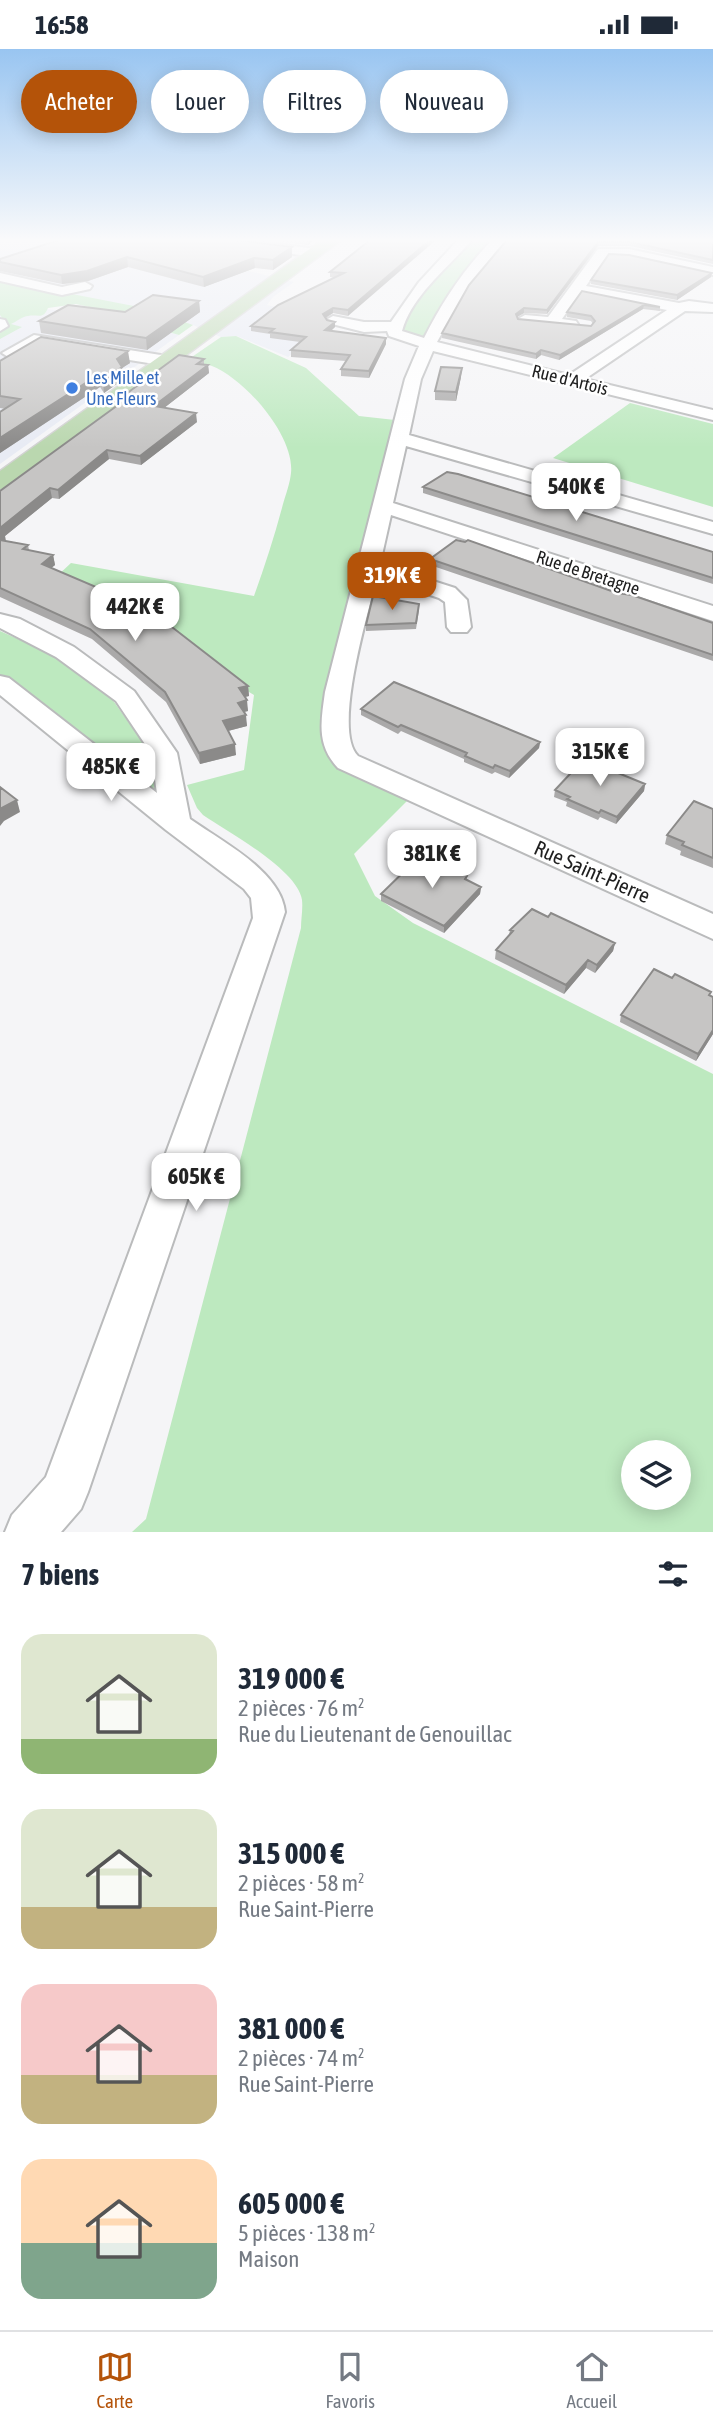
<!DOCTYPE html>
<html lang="fr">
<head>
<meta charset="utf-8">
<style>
  body { margin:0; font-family:"Asap Condensed",sans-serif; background:#f2f2f3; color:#1f2937; height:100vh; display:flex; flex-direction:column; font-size:26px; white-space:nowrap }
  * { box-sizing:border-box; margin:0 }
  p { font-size:23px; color:#747a83 }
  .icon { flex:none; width:38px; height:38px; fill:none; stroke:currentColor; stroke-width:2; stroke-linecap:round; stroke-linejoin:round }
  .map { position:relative; height:1483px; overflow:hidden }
  .sheet { display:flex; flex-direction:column; background:#fff; flex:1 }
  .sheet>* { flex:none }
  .top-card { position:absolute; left:21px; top:21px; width:672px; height:63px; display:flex; gap:14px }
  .buttons { position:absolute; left:621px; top:1391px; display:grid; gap:14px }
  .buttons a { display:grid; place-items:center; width:70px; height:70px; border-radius:50%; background:#fff; box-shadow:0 4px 18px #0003; font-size:35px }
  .price { position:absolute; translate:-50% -60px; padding:0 16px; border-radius:14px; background:#fff; color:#222; font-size:23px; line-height:46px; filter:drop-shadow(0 2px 4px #0008) }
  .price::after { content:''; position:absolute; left:50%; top:42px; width:21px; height:16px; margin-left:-10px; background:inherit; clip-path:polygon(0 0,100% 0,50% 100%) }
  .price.active { background:#b45309; color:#fff }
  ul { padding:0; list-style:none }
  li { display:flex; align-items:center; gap:21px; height:175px; padding:0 21px }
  li span { display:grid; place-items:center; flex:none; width:196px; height:140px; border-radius:21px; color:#555 }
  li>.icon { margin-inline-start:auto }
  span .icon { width:84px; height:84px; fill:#fffc; stroke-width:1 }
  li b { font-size:30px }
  h2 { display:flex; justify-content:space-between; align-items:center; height:84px; padding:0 21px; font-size:30px }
  .chip { padding:0 24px; border-radius:32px; background:#fff; box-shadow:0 4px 18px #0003; font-size:24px; line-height:63px }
  .chip.active { background:#b45309; color:#fff }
  .status { display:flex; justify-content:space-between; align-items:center; height:49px; padding:0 35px; background:#fff; direction:ltr }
  .status svg { height:19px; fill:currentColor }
  .menu { display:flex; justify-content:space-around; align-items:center; height:98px; border-top:2px solid #e0e1e3; background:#fff; font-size:19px; color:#747a83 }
  .menu a { display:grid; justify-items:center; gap:4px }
  .menu .active { color:#b45309 }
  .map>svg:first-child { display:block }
</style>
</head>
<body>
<div class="status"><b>16:58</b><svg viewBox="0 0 49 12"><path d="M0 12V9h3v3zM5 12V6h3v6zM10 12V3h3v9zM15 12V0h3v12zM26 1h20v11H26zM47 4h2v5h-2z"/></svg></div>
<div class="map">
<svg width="713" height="1483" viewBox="0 0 713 1483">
  <rect width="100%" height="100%" fill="#f5f5f7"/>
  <path fill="#e8ebf4" d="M0,191H120L294,233L273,248L267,256L333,271L288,308L237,287L221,288L193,276L0,231Z
    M0,255L117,268L179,286L0,415Z"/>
  <path fill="#bde9bf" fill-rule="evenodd" d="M466,191H499L431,291L404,288L397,273Z
    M0,231L144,259L193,276L179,286L117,268L121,265L76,255L48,259C43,271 38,265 28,267C23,267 16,273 11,275L22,278L0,290V281L8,277L0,266Z
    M236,287L306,319L359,367L395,371L327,646L323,693L327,705L338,716L408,751L354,805L375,847L413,874L713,1025V1483H132L146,1470L301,879C301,870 303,860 302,851C298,821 228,783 203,766L197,759L187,736L244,721L254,646L56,528L71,514L254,547C265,516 275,486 283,455C286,445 290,434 291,424C295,387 245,330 212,317C204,314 194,314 186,312L221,288ZM634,1404H679V1449H634Z
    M630,354L713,375V458L553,409Z
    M0,582L56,607L112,650L144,695L157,730L153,745L0,627Z"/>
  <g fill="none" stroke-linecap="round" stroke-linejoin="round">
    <defs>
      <path id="minor" d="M208,191H246L316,200L322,204L316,208L214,195Z
        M458,191H472C449,218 412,246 402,282L424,289C442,253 464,220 492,191H505L467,239L437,293L569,326L667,261L580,244L562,270L576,272L578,275L576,278L520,273L518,270L525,266L548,268L598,200H629L713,218V226L629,208L607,207L586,237L679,254L689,252L713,255V263L685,262L585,330L713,361V371L433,302L421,330L409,386L713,473V485L406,397L393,454L713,557V572L391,466L380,515L455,539L467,551L471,578L467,583H451L447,578L445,553L439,549L377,528C368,564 332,682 358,707L713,865V890L338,719C316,696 321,672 325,643L405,330L419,297L389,287L387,282L364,283L328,274L326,271L333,267L364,273H391L419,233Z
        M0,224L62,238L85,233L92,237L90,240L62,246L0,232Z
        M0,270L5,271L8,277L0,282Z
        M34,286L167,307L175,312L167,317L36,296L10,309L2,304Z
        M0,565L20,570L74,598L134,642L177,704L190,770C221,792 281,822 285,863L88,1443L81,1460L61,1483H5L12,1466L46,1428L253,869L251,849L244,840L166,781L0,646V627L9,629L157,744L151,704L116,652L56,608L0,579Z"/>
      <path id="major" d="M322,191H341L9,438L0,440V422Z"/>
    </defs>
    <use href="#minor" stroke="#babbbc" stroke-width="4"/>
    <use href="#major" stroke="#d2d2d2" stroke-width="3"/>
    <use href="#minor" fill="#fff" fill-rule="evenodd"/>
    <use href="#major" fill="#bad7af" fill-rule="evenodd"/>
  </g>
  <path fill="#aaa9a9" d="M269,191H315L308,196Z
    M370,191L348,267L333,264L326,269L327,271L335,273V278L331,282L386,289V295L369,329L341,327V320L346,312L291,308V301L300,293L270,289V285L251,282V277L335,229L330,228V223Z
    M507,191H713V215L630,197H598L547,265L524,264L517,268L518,270L591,277L593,275L591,272L567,268V263L582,242L660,258V262L643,260L559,311L541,306L536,310L442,289V284Z
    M292,198V208L273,221L255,219L204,238L128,218L88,232L62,235L0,222V210Z
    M711,228L677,251L591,235V231Z
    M199,252L200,263L147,301L41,284L39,272L125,263Z
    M204,310V316H208L209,324L164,359L197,373L141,416L109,410L59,450L52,449L5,487L6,492L28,496L29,501L53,506L55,516L51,519L248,637L249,647L245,648L248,662L244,663L247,677L228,682L236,706L200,715L166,653L92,590L0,548V442L116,357L115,353Z
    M0,312L130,314L122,319L124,330L104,344L100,338L0,404V363L6,360L0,359Z
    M461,328L456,352L435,351V342Z
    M423,438L713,503V535L423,444Z
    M430,510L713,574V612L430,516Z
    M419,561L416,580L366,582V576Z
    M361,660L540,693L539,699L509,729L495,723L492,725L464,713V710L401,682L398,685L361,666Z
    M645,735L644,742L616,775L600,768L598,771L566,757L567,753L554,748L555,741Z
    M713,760V819L680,806L681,802L665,795L667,786Z
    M434,815L467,827V831L481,838L480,845L444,884L381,852V845Z
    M548,868L615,894L613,902L595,924L586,919L564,945L495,910L496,901L509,886L510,881Z
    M672,929L711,943L710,947L713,948V985L696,1012L620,973L621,966Z"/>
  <path fill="#8b8a89" d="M308,191H315L308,196Z
    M430,191H436L348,267V261Z
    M598,193V197L547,265V261Z
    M292,198V208L273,221V211Z
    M127,208L128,218L88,232L62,235L61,226Z
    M254,209L255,219L204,238L203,228Z
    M712,224L711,228L677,251V246Z
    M199,252L200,263L147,301L146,289Z
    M644,256L643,260L559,311L560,306Z
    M333,259V264L323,270V265Z
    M524,259V264L515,269L516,265Z
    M335,273V278L325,287V281Z
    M386,289V295L369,329V322Z
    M541,301V306L536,310V305Z
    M128,302L130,314L122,319L124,330L104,344L103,332L117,310Z
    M208,316L209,324L155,366L154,357Z
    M462,319L461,328L456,352V343Z
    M98,326L100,338L0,404V389Z
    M196,364L197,373L141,416L140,407Z
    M107,401L109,410L59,450L58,441Z
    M50,439L52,449L5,487L6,496L0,495V479Z
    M53,506L55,516L44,525L42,515Z
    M248,637L249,647L240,649L239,639Z
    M247,651L248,662L239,664L238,654Z
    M246,666L247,677L224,683L223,672Z
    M540,693L539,699L509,729L510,722Z
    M235,695L236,706L200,715L199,704Z
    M645,735L644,742L616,775L617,768Z
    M17,751L20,763L4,772L0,777V760Z
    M481,838L480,845L444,884V877Z
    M615,894L613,902L595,924L597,916Z
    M588,911L586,919L564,945L566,936Z
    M713,981V985L696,1012L698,1005Z"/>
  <path fill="#c6c5c4" stroke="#8b8a89" stroke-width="2" d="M59,191H236L292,198L273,211L254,209L203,228L127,208L87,222L61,226L0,213V210Z
    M370,191H430L348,261L333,259L323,265L327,271L335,273L325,281L386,289L369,322L341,320L350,306L291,301L306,288L270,283L274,280L251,277L278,256L344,224L330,223Z
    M507,191H713V211L630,193H598L547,261L524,259L516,265L518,270L591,277L595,272L591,267L567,263L582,242L660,258L644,256L560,306L541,301L536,305L442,284L469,236Z
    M609,205L629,206L712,224L677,246L591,231Z
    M153,246L199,252L146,289L39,272L68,256L125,263Z
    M41,288L128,302L117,310L122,318L103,332L98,326L0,389V363L20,350L0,347V312Z
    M179,306L204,310L197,315L208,316L154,357L196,364L140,407L107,401L58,441L50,439L0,479V442L118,356L115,353Z
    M441,318L462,319L456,343L435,342Z
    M447,423L458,425L713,503V529L423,438Z
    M0,491L28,496L23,500L53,506L42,515L150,561L248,637L239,639L247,651L238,654L246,666L223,672L235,695L199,704L165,643L90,580L0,539Z
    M456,491L465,493L468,491L617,544L632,546L713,574V606L430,510Z
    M373,547L419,555L416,574L366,576Z
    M394,633L540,693L510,722L495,716L493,719L465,707L467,704L401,676L398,678L361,660Z
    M584,710L645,735L617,768L601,761L599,764L567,750L570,748L555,741Z
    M0,738L17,751L0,760Z
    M694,752L713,760V809L682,796L684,793L667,786Z
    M419,808L434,815L437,812L467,827L465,830L481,838L444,877L381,845Z
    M532,860L548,868L551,864L615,894L597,916L588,911L566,936L496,901L513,882L510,881Z
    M654,920L672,929L675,925L711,943L709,946L713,948V981L698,1005L621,966Z"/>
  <linearGradient id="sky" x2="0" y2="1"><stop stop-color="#99c5f1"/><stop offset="0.48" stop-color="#fafafb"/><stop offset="1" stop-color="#fafafb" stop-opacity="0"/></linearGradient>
  <rect width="713" height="399" fill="url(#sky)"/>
  <circle fill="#3f7fe0" stroke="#fff" stroke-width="2.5" cx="72" cy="339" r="7"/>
  <g text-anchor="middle" stroke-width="5" stroke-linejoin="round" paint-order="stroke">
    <g font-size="18" fill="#366cbe" stroke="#fff" text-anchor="start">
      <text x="86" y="335">Les Mille et<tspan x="86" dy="21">Une Fleurs</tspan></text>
    </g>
    <g font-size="18" fill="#202020" stroke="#fff">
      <text transform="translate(570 331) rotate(14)" y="6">Rue d'Artois</text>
      <text transform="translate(588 524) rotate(18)" y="6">Rue de Bretagne</text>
    </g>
    <g font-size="21" fill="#202020" stroke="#fff">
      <text transform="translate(592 823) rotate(24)" y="7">Rue Saint-Pierre</text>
    </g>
  </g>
</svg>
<div class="buttons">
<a><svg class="icon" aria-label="layers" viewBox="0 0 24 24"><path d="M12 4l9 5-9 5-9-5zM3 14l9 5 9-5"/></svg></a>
</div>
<b class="price" style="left:576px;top:474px">540K €</b>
<b class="price active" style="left:392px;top:563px">319K €</b>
<b class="price" style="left:135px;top:594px">442K €</b>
<b class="price" style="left:600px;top:739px">315K €</b>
<b class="price" style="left:111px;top:754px">485K €</b>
<b class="price" style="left:432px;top:841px">381K €</b>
<b class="price" style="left:196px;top:1164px">605K €</b>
<div class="top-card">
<a class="chip active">Acheter</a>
<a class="chip">Louer</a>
<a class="chip">Filtres</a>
<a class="chip">Nouveau</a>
</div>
</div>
<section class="sheet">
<h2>7 biens<svg class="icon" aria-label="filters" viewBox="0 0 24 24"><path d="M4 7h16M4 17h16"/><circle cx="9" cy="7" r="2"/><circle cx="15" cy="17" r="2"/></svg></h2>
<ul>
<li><span style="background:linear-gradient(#dfe7d0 75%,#8fb573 0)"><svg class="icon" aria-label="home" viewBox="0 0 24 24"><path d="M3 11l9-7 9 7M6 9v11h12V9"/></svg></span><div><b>319 000 €</b><p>2 pièces · 76 m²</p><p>Rue du Lieutenant de Genouillac</p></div></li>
<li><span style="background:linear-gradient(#dfe7d0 70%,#c2b280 0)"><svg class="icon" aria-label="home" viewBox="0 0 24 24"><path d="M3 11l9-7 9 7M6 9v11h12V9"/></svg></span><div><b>315 000 €</b><p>2 pièces · 58 m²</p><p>Rue Saint-Pierre</p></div></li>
<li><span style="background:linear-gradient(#f6c9c9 65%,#c2b280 0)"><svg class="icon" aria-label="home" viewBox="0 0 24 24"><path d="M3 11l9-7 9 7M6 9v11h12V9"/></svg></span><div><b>381 000 €</b><p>2 pièces · 74 m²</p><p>Rue Saint-Pierre</p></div></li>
<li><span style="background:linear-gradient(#ffd9b3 60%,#7fa58c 0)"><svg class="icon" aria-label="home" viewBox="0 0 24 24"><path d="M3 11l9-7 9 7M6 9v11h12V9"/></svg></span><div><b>605 000 €</b><p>5 pièces · 138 m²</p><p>Maison</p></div></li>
</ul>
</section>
<nav class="menu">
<a class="active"><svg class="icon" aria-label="map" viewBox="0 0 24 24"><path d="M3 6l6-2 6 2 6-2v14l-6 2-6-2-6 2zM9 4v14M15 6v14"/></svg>Carte</a>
<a><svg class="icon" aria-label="saved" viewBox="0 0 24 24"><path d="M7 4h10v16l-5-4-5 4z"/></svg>Favoris</a>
<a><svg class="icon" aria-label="home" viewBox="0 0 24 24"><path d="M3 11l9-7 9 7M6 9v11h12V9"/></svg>Accueil</a>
</nav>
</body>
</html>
